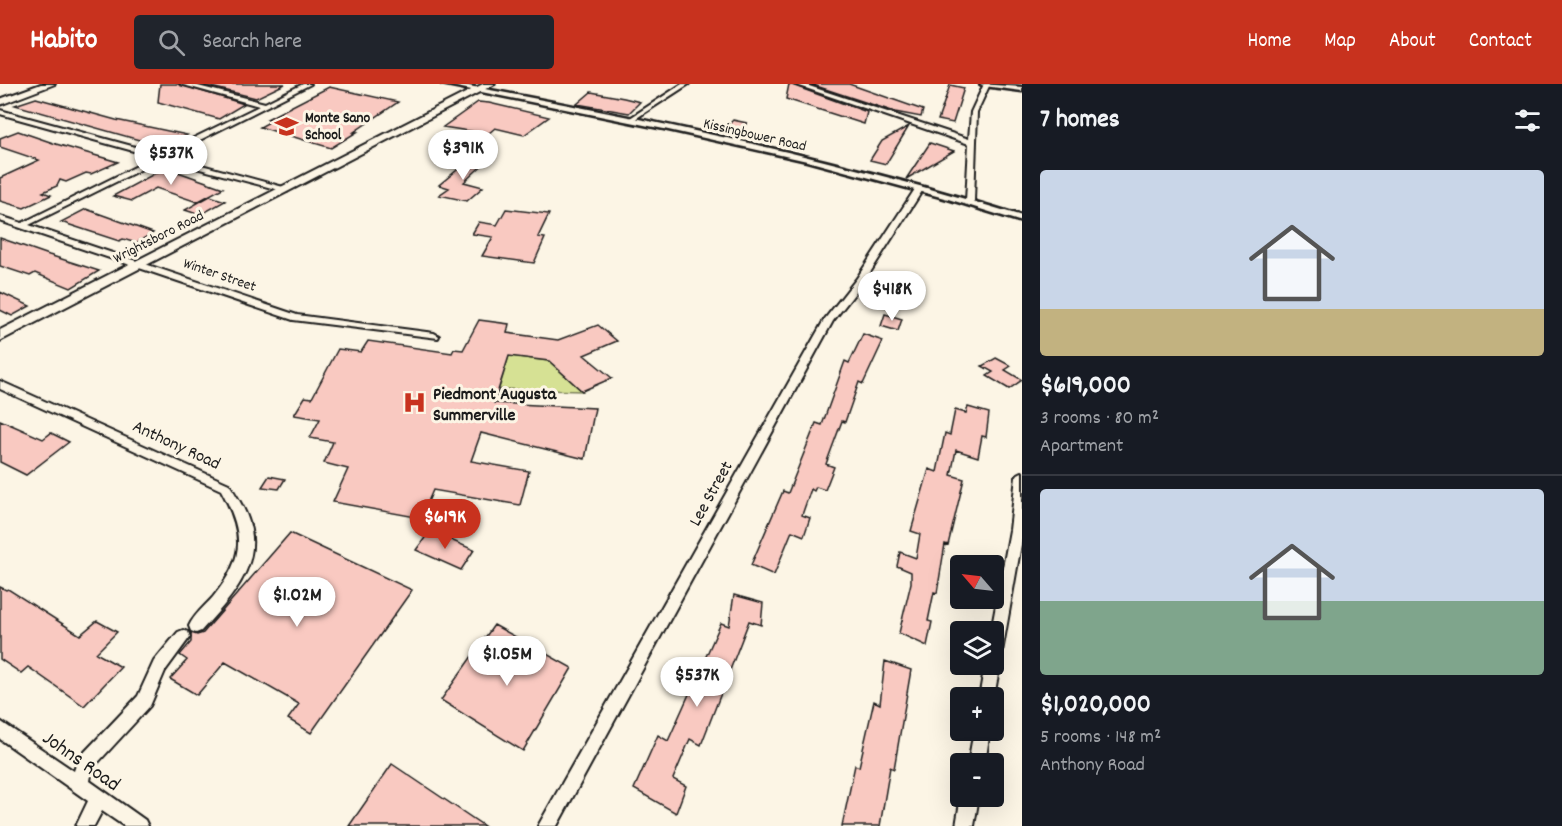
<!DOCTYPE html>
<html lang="en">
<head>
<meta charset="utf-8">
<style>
  body { margin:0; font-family:Dekko,sans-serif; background:#20242c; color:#f1f3f6; height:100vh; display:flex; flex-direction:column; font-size:22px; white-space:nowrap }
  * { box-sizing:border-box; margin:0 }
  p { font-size:20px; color:#9ea1a6 }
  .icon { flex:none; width:33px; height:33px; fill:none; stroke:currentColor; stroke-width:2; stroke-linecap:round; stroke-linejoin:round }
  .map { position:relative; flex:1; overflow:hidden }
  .details { display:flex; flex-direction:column; background:#171b24; width:540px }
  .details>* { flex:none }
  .needle { width:39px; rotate:298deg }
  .controls { position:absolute; left:950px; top:471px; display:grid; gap:12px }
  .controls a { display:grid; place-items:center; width:54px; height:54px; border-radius:6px; background:#171b24; box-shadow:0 6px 24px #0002; font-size:30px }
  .price { position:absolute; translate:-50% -51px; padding:0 14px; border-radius:21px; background:#fff; color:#222; font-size:20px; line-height:39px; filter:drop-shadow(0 2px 3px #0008) }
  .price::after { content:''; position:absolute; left:50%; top:36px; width:18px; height:14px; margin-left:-9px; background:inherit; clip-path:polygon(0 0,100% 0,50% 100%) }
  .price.current { background:#c8321e; color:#fff }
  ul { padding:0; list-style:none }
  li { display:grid; align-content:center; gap:12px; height:318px; padding:0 18px }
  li+li { border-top:2px solid #363941 }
  li span { display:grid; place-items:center; height:186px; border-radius:6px; color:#555 }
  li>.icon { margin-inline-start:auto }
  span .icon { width:108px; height:108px; fill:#fffc; stroke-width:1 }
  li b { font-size:26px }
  h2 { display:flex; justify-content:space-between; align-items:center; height:72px; padding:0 18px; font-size:26px }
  header { display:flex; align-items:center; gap:36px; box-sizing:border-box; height:84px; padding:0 30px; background:#c8321e; color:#fff }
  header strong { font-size:28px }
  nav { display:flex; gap:33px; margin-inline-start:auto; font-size:21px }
  .search { width:420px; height:54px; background:#20242c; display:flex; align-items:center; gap:15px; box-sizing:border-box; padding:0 21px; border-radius:6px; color:#9ea1a6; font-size:22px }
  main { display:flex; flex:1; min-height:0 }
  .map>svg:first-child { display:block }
</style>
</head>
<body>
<header>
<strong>Habito</strong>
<div class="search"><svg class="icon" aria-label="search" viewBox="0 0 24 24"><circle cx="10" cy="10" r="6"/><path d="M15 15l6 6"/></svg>Search here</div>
<nav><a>Home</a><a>Map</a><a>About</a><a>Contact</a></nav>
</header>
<main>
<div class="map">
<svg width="1022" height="742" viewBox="0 0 1022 742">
  <rect width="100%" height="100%" fill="#fcf5e5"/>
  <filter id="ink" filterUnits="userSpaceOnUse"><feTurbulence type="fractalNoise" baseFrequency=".0167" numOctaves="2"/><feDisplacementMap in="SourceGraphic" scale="12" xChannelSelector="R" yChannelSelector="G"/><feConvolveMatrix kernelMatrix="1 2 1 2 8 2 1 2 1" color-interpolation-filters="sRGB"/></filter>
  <g filter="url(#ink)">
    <path fill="#d6e194" stroke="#797e58" stroke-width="1.5" d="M509,272L549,277L582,307L499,305Z"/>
    <path fill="#f9c9c1" stroke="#1c1c1c" stroke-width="1.5" d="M160,0H178L244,20L219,35L158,18Z
      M199,0H285L256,14Z
      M789,0L867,28L864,40L786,15Z
      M810,0H849L923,26L921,33L895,28Z
      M950,1L964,4L953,39L938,36Z
      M329,3L398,18L354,48H357L331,64L260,43L273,36L267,35Z
      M591,8L624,14L640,18L629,29L577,20Z
      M36,14L116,36L187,51L164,63L15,21Z
      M478,18L489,19L549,33L524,51L495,44L488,50L443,43Z
      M733,36L747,39L738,49L723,46Z
      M909,42L886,80L870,76L882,57Z
      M18,47L56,60L118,78L91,90L86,89L66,98L60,96L57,102L43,108L51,111L24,124L0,117V94L39,76L0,63V54Z
      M930,59L954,67L906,95Z
      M474,72L489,75L464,98L483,103L467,117L439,111L449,104L439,101Z
      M165,84L181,89L223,104L197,118L156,104L132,117L113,112Z
      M210,112L225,117L200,131L185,126Z
      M86,125L153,149L136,159L123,155L119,157L61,138Z
      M506,125L549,130L538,153L545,154L534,179L482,172L493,153L472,150L479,138L497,141Z
      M0,154L49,171L99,187L71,204L35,189L30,192L0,182Z
      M0,208L30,222L12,232L0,226Z
      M885,230L902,235L898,247L881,242Z
      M479,236L509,240L507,249L558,256L598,241L617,257L584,271L612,294L582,307L549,277L509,272L494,319L595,324L585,375L481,349L471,377L529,387L520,421L433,406L421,434L333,418L348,385L324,379L333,358L310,354L320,335L294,331L305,313L312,314L338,265L361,268L368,257L452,269L454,265L463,266Z
      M863,250L883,257L863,300L859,298L845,338L842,337L826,380L834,383L825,406L816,403L814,407L811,405L802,431L810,434L804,452L792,447L774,491L751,481L783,407L788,409L816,339L822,341L845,277L849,279Z
      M996,274L1011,282L1005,286L1022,296L1009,305L987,292L993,288L982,282Z
      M968,323L989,329L986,353L982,352L978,373L956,366L951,391L964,395L948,461L945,460L937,509L934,508L928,537L932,538L927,562L899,549L911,499V488L897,482L900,468L916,474L920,450L911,447L929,385L937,388L945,349L950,351L955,326L966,329Z
      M0,336L43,355L51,349L69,358L26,391L0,378Z
      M269,392L285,395L279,405L262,403Z
      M430,447L474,466L461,486L416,466Z
      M290,449L412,506L311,649L288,635L299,620L225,578L197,611L170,595L187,576L180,571L191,558V549L197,551L203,549Z
      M0,503L6,506L8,505L80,551L97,537L117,548L96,569L121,583L84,622L28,583L21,589L0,575Z
      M734,511L763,519L761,541L749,537L701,661L690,655L673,695L686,702L676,729L634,705L658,651L668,657L721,539L729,542Z
      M494,541L572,584L523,667L441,616Z
      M885,577L911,586L894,685L890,683L880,742H842L855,681L859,683L874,617L880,620Z
      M392,680L484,742H349Z"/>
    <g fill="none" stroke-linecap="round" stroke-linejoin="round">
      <defs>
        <path id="minor" d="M180,0H190L265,19L303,0H311L168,72L287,104V108L162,75L29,141L297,231L434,249L439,252L438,254L293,236L0,137V132L22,139L155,73L0,30V26L161,70L259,22Z
          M682,0H689L632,37L627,36Z
          M794,0H803L969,55L971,28L984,0H990L977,28L974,117L970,119L966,117L969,60Z
          M917,102L924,104L866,195L833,237L557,742H538L824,236L857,194Z
          M0,297L229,400C238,414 248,429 251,446C259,487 226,519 201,547L196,549L191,547L189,542C194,531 205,522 213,513C245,474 245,450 221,406L0,305Z
          M1022,388V455L993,619V614H979L985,580H993V548H991L1010,446L1016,393L1018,390Z
          M183,546L188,548L190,553L165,587L150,622L92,685L90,697L145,736L148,742H124L102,727L94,742H76L88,717L0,655V637L74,687L78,675L138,612L154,577L178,548Z
          M974,646H990L985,680H968Z
          M961,712H979L974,742H956Z"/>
        <path id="tertiary" d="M442,0H458C648,35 837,74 1022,132V138L948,115L807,77L664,45Z
          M980,0L1022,3V7L984,2Z"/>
        <path id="secondary" d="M41,0H55L0,21V15Z
          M483,0H495L0,257V246Z"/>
      </defs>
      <use href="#minor" stroke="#1c1c1c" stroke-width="4"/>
      <use href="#tertiary" stroke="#1c1c1c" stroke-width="5"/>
      <use href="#secondary" stroke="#1c1c1c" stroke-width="4"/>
      <use href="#minor" fill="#fcf5e5" fill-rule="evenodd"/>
      <use href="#tertiary" fill="#fcf5e5" fill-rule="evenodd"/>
      <use href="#secondary" fill="#fcf5e5" fill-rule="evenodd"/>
    </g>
  </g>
  <defs>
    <symbol id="school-bare" viewBox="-9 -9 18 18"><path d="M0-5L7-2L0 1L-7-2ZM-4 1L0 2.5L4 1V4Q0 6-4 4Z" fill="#c8321e" stroke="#fcf5e5" stroke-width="2.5" paint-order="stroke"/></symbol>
    <symbol id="hospital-bare" viewBox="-9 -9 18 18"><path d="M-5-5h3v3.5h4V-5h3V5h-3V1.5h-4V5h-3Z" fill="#c8321e" stroke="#fcf5e5" stroke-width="2.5" paint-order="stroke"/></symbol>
  </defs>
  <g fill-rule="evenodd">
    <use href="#school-bare" x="270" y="26" width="33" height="33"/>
    <use href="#hospital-bare" x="398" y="302" width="33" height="33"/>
  </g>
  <g text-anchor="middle" stroke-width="6" stroke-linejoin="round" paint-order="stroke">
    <g font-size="15" font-weight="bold" fill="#1c1c1c" stroke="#fcf5e5" text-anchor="start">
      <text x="305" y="38">Monte Sano<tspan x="305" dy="17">School</tspan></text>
    </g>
    <g font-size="15" fill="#1c1c1c" stroke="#fcf5e5">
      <text transform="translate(755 50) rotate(13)" y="5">Kissingbower Road</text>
      <text transform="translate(158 152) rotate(-27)" y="5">Wrightsboro Road</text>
      <text transform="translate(220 190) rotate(19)" y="5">Winter Street</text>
    </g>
    <g font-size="18" font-weight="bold" fill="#1c1c1c" stroke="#fcf5e5" text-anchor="start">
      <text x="433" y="315">Piedmont Augusta<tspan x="433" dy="21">Summerville</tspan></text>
    </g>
    <g font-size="18" fill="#1c1c1c" stroke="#fcf5e5">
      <text transform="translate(177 360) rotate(25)" y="6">Anthony Road</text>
      <text transform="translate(710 409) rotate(-61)" y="6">Lee Street</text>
    </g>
    <g font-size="21" fill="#1c1c1c" stroke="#fcf5e5">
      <text transform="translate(82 676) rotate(35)" y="7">Johns Road</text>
    </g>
  </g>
</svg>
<div class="controls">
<a><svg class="needle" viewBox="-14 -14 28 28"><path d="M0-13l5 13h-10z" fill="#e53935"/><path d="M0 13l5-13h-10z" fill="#9ea1a6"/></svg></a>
<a><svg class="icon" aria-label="layers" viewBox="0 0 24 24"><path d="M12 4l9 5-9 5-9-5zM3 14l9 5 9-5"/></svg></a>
<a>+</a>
<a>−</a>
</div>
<b class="price" style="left:463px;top:97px">$391K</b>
<b class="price" style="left:171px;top:102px">$537K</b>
<b class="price" style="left:892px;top:238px">$418K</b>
<b class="price current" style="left:445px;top:466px">$619K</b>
<b class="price" style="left:297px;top:544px">$1.02M</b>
<b class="price" style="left:507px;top:603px">$1.05M</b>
<b class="price" style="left:697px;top:624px">$537K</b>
</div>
<section class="details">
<h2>7 homes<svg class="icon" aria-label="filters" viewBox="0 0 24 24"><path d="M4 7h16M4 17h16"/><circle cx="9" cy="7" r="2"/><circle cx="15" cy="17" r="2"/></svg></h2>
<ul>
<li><span style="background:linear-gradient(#c9d6e8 75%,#c2b280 0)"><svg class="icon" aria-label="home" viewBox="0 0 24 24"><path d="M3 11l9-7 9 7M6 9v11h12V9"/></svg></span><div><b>$619,000</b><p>3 rooms · 80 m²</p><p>Apartment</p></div></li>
<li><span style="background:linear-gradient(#c9d6e8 60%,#7fa58c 0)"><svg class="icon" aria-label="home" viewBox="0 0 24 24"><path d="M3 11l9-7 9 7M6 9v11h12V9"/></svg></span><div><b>$1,020,000</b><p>5 rooms · 148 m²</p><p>Anthony Road</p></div></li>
</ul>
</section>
</main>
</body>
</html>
